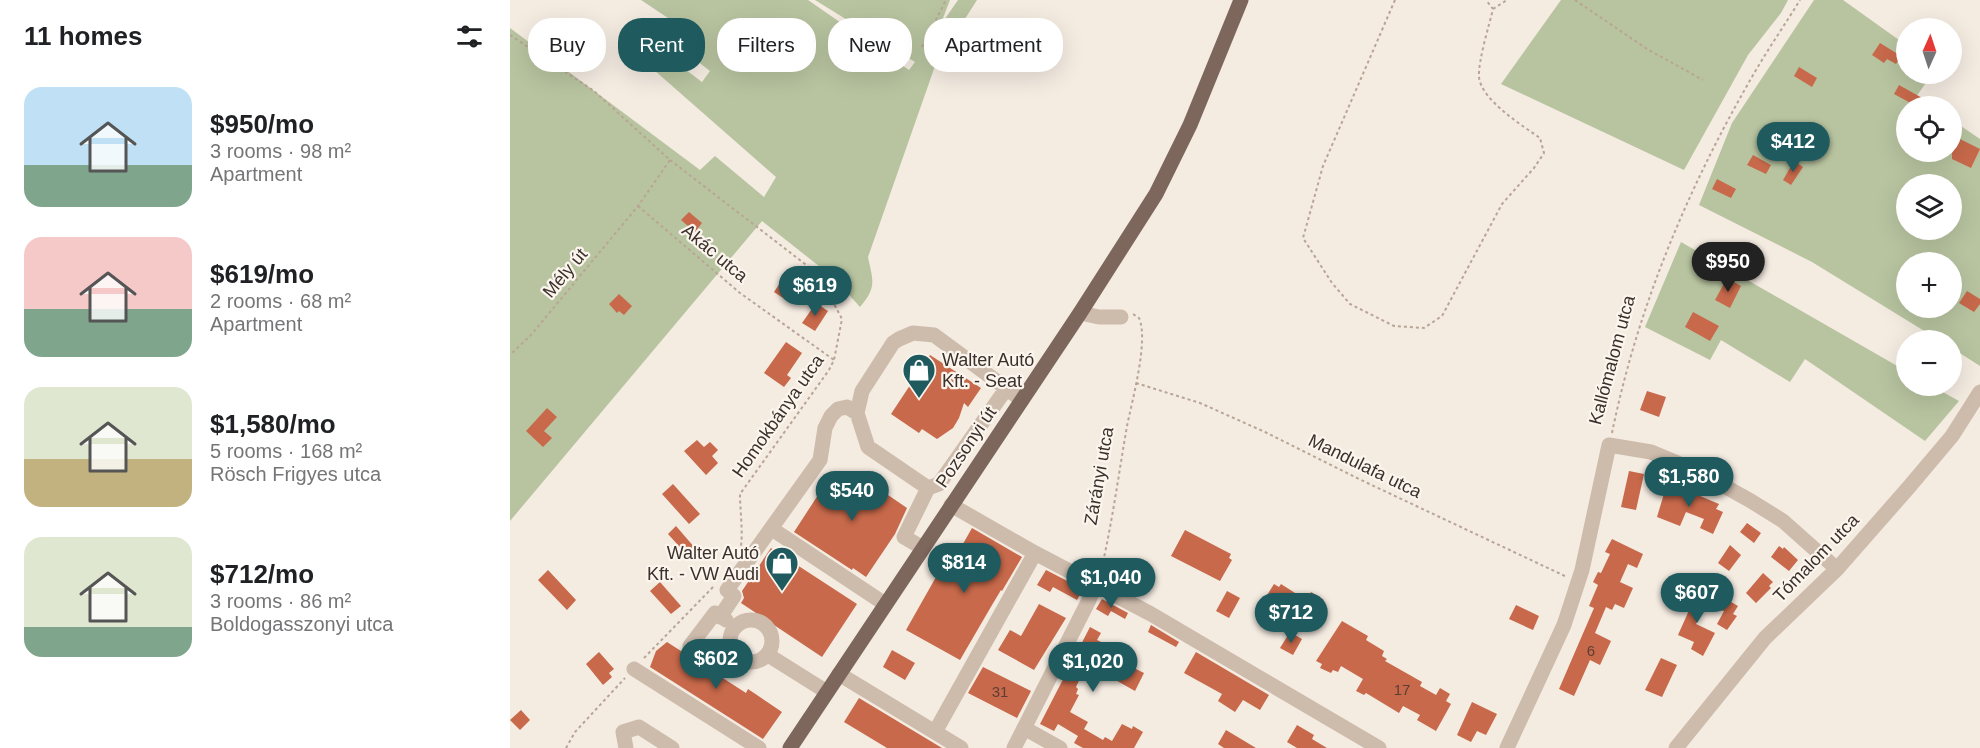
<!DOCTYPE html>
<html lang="en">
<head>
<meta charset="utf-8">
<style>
  body { margin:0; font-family:Arial,sans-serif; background:#f2f2f2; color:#202124; height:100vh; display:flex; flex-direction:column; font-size:22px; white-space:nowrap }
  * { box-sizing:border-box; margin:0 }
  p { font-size:20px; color:#757577 }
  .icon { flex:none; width:33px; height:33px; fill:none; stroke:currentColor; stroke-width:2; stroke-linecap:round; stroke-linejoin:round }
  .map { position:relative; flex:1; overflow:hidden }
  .details { display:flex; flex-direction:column; background:#fff; width:510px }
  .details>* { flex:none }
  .banner { position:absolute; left:18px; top:18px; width:570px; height:54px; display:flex; gap:12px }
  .needle { width:39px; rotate:3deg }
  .buttons { position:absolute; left:1386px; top:18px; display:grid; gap:12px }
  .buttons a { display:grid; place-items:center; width:66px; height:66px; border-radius:50%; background:#fff; box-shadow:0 6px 24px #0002; font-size:30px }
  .price { position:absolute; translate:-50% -51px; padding:0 14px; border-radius:21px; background:#1f5a5e; color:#fff; font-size:20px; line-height:39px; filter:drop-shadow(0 2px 3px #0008) }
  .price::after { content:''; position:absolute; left:50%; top:36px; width:18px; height:14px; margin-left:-9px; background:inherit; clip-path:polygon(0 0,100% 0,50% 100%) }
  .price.current { background:#222; color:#fff }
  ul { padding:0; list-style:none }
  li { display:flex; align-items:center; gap:18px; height:150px; padding:0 24px }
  li span { display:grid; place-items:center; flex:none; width:168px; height:120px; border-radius:18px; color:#555 }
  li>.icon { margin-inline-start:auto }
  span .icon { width:72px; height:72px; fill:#fffc; stroke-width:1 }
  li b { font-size:26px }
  h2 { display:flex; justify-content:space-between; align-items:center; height:72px; padding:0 24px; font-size:26px }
  .chip { padding:0 21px; border-radius:24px; background:#fff; box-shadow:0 6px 24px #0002; font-size:21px; line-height:54px }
  .chip.current { background:#1f5a5e; color:#fff }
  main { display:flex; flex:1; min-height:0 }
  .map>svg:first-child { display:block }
</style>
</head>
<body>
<main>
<section class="details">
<h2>11 homes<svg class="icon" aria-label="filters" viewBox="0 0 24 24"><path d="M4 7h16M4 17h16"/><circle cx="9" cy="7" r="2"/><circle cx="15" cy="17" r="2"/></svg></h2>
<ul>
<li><span style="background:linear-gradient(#bfe0f5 65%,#7fa58c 0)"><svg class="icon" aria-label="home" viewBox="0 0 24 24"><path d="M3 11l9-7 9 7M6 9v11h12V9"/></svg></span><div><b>$950/mo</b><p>3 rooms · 98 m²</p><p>Apartment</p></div></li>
<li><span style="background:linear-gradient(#f6c9c9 60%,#7fa58c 0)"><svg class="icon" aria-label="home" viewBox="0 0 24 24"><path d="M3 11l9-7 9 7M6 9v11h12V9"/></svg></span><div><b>$619/mo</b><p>2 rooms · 68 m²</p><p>Apartment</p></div></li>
<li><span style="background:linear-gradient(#dfe7d0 60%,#c2b280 0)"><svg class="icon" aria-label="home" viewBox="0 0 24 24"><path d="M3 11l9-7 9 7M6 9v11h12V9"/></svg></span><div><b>$1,580/mo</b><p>5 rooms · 168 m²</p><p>Rösch Frigyes utca</p></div></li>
<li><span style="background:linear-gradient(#dfe7d0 75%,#7fa58c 0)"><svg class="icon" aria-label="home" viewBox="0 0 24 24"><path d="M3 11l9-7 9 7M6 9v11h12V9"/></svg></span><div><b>$712/mo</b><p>3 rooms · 86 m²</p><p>Boldogasszonyi utca</p></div></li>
</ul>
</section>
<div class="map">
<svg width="1470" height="748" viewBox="0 0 1470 748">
  <rect width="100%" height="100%" fill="#f4ebe1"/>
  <path fill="#b8c4a0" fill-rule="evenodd" d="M131,0H298L399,70L405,62L305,0H440L430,26L448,0H467L425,66L358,257C363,281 367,287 350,307L324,278L252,221L0,521V28L190,170L205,156L254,197L266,177L136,63L147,48L192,82L200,71L151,33L158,18Z
    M1051,0H1278L1271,13L1238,55L1174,170L991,84Z
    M1304,0H1333L1396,45V74H1422L1406,97L1421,106H1396V152H1442V120L1470,139V366L1442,348V340H1429L1302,262L1189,205L1222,123ZM1396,184H1442V230H1396ZM1396,262H1442V308H1396Z
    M1171,242L1396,371V386H1422L1449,401L1415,441L1295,359L1280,382L1211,340L1200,360L1135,327Z"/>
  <path fill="#c8694b" d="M1370,43L1391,56L1386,64L1377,59L1374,63L1362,55Z
    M1289,67L1307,78L1302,87L1284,76Z
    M1389,85L1414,99L1410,106H1406L1384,94Z
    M1442,135L1470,149L1461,168L1442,159Z
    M1243,155L1261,165L1256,174L1237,165Z
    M1284,161L1293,167L1281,185L1273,180Z
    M1207,179L1226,189L1221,198L1202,189Z
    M179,212L192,223L185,232L171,220Z
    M1217,278L1231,286L1220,308L1205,300Z
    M272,280L284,288L276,300L264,292Z
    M1457,291L1470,299V304L1464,312L1449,303Z
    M109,294L122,306L114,315L109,311L107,313L99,304Z
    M306,303L318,311L305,331L292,323Z
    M1183,312L1209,326L1200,341L1175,327Z
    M276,342L292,353L277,375L281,378L274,387L254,373Z
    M420,355L471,388L458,407L454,403L449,418L443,428L427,439L412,429L409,433L381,414Z
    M1137,391L1156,397L1149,417L1130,410Z
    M37,408L47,417L34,431L42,438L33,447L16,431Z
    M187,440L194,447L200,442L208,450L202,456L208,463L196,475L174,451Z
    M343,471L397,508L385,534L356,577L343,568L342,570L284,532L323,472L335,481Z
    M1119,471L1134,474L1126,510L1111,507Z
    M1166,483L1184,490L1183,493L1209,504L1206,509L1213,512L1203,534L1190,528L1194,519L1176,512L1170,526L1147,517L1156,487L1164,489Z
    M163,484L190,514L179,524L152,494Z
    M1237,523L1251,533L1244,543L1230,532Z
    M166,526L185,548L177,555L158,534Z
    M462,528L512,557L492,591L491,590L482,605L450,660L396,630L439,554L445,558Z
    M675,530L721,554L719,558L722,560L710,581L661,556Z
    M1102,539L1133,554L1127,568L1118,564L1110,582L1123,588L1114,608L1105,604L1102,610L1096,607L1085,633L1101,641L1090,665L1080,660L1064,696L1049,689L1084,608L1079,606L1088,585L1083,582L1088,572L1091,573L1100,554L1095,552Z
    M1220,545L1231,555L1219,571L1208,563Z
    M1269,546L1273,549L1274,547L1288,560L1279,571L1261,557Z
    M261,548L347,604L312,657L231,603L234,598L232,591Z
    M38,570L66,600L57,610L28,580Z
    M536,570L573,589L567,600L543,587L540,592L527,585Z
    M1253,573L1263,582L1259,586L1261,588L1246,603L1236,593Z
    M150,582L171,606L161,614L140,591Z
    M764,584L769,587L771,584L796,600L801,592L814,600L809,608L813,610L809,617L785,604L774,624L762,616L763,614L757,611L759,607L752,603Z
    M1188,587L1199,592L1194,601L1198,602L1186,624L1205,633L1193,656L1181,649L1184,642L1168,635L1185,597L1182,596Z
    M717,591L730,598L719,618L706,611Z
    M592,599L618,613L615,619L601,611L598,616L586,609Z
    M1216,599L1228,606L1223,614L1227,616L1217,630L1207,624L1214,611L1210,610Z
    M529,604L556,618L524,670L488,650L500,630L511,636Z
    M1006,605L1029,616L1023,630L999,619Z
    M832,621L858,636L856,640L874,651L872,656L877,659L875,661L912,682L910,686L926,695L930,688L940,694L936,701L941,704L926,731L907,720L910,715L893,706L889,713L856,693L854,695L846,691L853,679L831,666L828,672L823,670L821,673L810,668L812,664L806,661Z
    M641,625L669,642L666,647L638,632Z
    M580,627L591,633L587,640L618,655L614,663L634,673L625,691L577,664L566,687L568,689L566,694L569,695L560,712L578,722L574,729L593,740L595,737L602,741L612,724L622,729L623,726L633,732L624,748H573L564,743L568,736L548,724L544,731L530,724Z
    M780,632L792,639L783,655L770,648Z
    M157,642L236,693L238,689L272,712L253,739L140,667L146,651Z
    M382,650L405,663L395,680L373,667Z
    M89,652L104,669L99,673L102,677L93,685L76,664Z
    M686,652L759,695L750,710L733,700L725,712L708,701L712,694L674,673Z
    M1151,658L1167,665L1152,697L1135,690Z
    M473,667L521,691L507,718L458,693Z
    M349,698L432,748H377L334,722Z
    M962,702L987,714L976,735L967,731L961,742L947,735Z
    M11,710L20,720L10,730L0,720Z
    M787,725L804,735L802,739L817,748H787L777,742Z
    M716,730L746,748H714L708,744Z"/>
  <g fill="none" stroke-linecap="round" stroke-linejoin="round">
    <path stroke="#b9a596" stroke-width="2" stroke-dasharray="3 3" stroke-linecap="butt" d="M885,0L813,166L793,238L822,283L840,304L884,326L914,328L932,316L992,204L1024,168L1034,153L1030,138C1013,126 971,100 969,77C968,61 979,26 983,9L976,0
      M1065,0L1137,49L1193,80
      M983,9L997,0
      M0,35L84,91L160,160L128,206L21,335L0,355
      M412,47L436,0
      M160,160L308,274L332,319L324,360L319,370L230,494C230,511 233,529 231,546
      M128,206L230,293L324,360
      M626,383L690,403L755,432L851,480L1057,577
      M1102,433C1128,305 1180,183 1246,70C1260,46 1276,23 1290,0
      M593,562C603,517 609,472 617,426C622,401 639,340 629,318L623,314
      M134,658L205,585
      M56,748L65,732L115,678"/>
    <path stroke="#cdbbac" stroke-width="15" d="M570,313L589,317H611
      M347,413L352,391L383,343L389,339L403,333L424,335L512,400
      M418,488L429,484L496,389
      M441,505L525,553L641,614L869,748
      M262,529L375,604
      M210,617L224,596L217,590L310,460L315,428L321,416L328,409L337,407L347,413L358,447L418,488L394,537L413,548
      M220 641a21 21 0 1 1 42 0a21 21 0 1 1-42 0Z
      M180,646L205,613L216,620
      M258,655L317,692
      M124,669L249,748
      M329,674L451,748
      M514,728L550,748
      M425,732L525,553
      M116,748L113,732L129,727L162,748
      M504,748L579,600L590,573
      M997,748L1054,625L1072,570L1099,445L1141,452L1189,472L1241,501L1273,521L1327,569
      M1166,748L1255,638L1327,569L1399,487L1442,436L1470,392"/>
    <path stroke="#7d675c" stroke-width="15" d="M280,748L570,313L646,194L680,125L731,0"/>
  </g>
  <defs>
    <symbol id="shop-pin" viewBox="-11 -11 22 30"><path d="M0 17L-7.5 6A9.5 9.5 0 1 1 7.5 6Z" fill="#1f5a5e" stroke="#fbf5ee"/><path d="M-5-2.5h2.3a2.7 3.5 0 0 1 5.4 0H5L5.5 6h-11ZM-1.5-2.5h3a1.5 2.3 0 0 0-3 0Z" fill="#fff"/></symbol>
  </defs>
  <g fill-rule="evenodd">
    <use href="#shop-pin" x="390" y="351" width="38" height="52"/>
    <use href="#shop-pin" x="253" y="544" width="38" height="52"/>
  </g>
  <g text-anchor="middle" stroke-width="4.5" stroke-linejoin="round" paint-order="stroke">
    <g font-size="15" fill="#5e3e33">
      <text x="1081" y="656">6</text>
      <text x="892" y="695">17</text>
      <text x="490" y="697">31</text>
    </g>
    <g font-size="18" fill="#3b302b" stroke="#fbf5ee">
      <text transform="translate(205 253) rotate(40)" y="6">Akác utca</text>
      <text transform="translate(55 273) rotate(-50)" y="6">Mély út</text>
      <text transform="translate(1102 360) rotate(-75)" y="6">Kallómalom utca</text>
      <text transform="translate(268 416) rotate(-55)" y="6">Homokbánya utca</text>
      <text transform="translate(456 447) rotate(-56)" y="6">Pozsonyi út</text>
      <text transform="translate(855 466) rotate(26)" y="6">Mandulafa utca</text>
      <text transform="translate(589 476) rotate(-80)" y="6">Zárányi utca</text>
      <text transform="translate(1306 558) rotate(-46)" y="6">Tómalom utca</text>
    </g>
    <g font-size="18" fill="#3b302b" stroke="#fbf5ee" text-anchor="start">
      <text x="432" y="366">Walter Autó<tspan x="432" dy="21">Kft. - Seat</tspan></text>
      <text x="249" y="559" text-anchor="end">Walter Autó<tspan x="249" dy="21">Kft. - VW Audi</tspan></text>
    </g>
  </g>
</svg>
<div class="buttons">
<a><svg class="needle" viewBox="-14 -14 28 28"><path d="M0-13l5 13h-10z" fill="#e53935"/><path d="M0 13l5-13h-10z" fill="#757577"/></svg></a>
<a><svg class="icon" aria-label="locate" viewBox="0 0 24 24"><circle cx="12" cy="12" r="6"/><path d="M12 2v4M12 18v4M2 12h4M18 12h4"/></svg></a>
<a><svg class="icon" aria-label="layers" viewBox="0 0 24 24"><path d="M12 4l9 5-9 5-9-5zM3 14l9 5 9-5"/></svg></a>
<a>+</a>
<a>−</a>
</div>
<b class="price" style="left:1283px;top:173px">$412</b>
<b class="price current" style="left:1218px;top:293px">$950</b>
<b class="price" style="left:305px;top:317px">$619</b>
<b class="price" style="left:1179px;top:508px">$1,580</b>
<b class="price" style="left:342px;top:522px">$540</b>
<b class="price" style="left:454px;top:594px">$814</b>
<b class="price" style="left:601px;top:609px">$1,040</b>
<b class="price" style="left:1187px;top:624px">$607</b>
<b class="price" style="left:781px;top:644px">$712</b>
<b class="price" style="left:206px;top:690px">$602</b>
<b class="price" style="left:583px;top:693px">$1,020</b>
<div class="banner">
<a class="chip">Buy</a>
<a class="chip current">Rent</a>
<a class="chip">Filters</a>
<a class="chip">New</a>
<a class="chip">Apartment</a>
</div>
</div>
</main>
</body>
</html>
